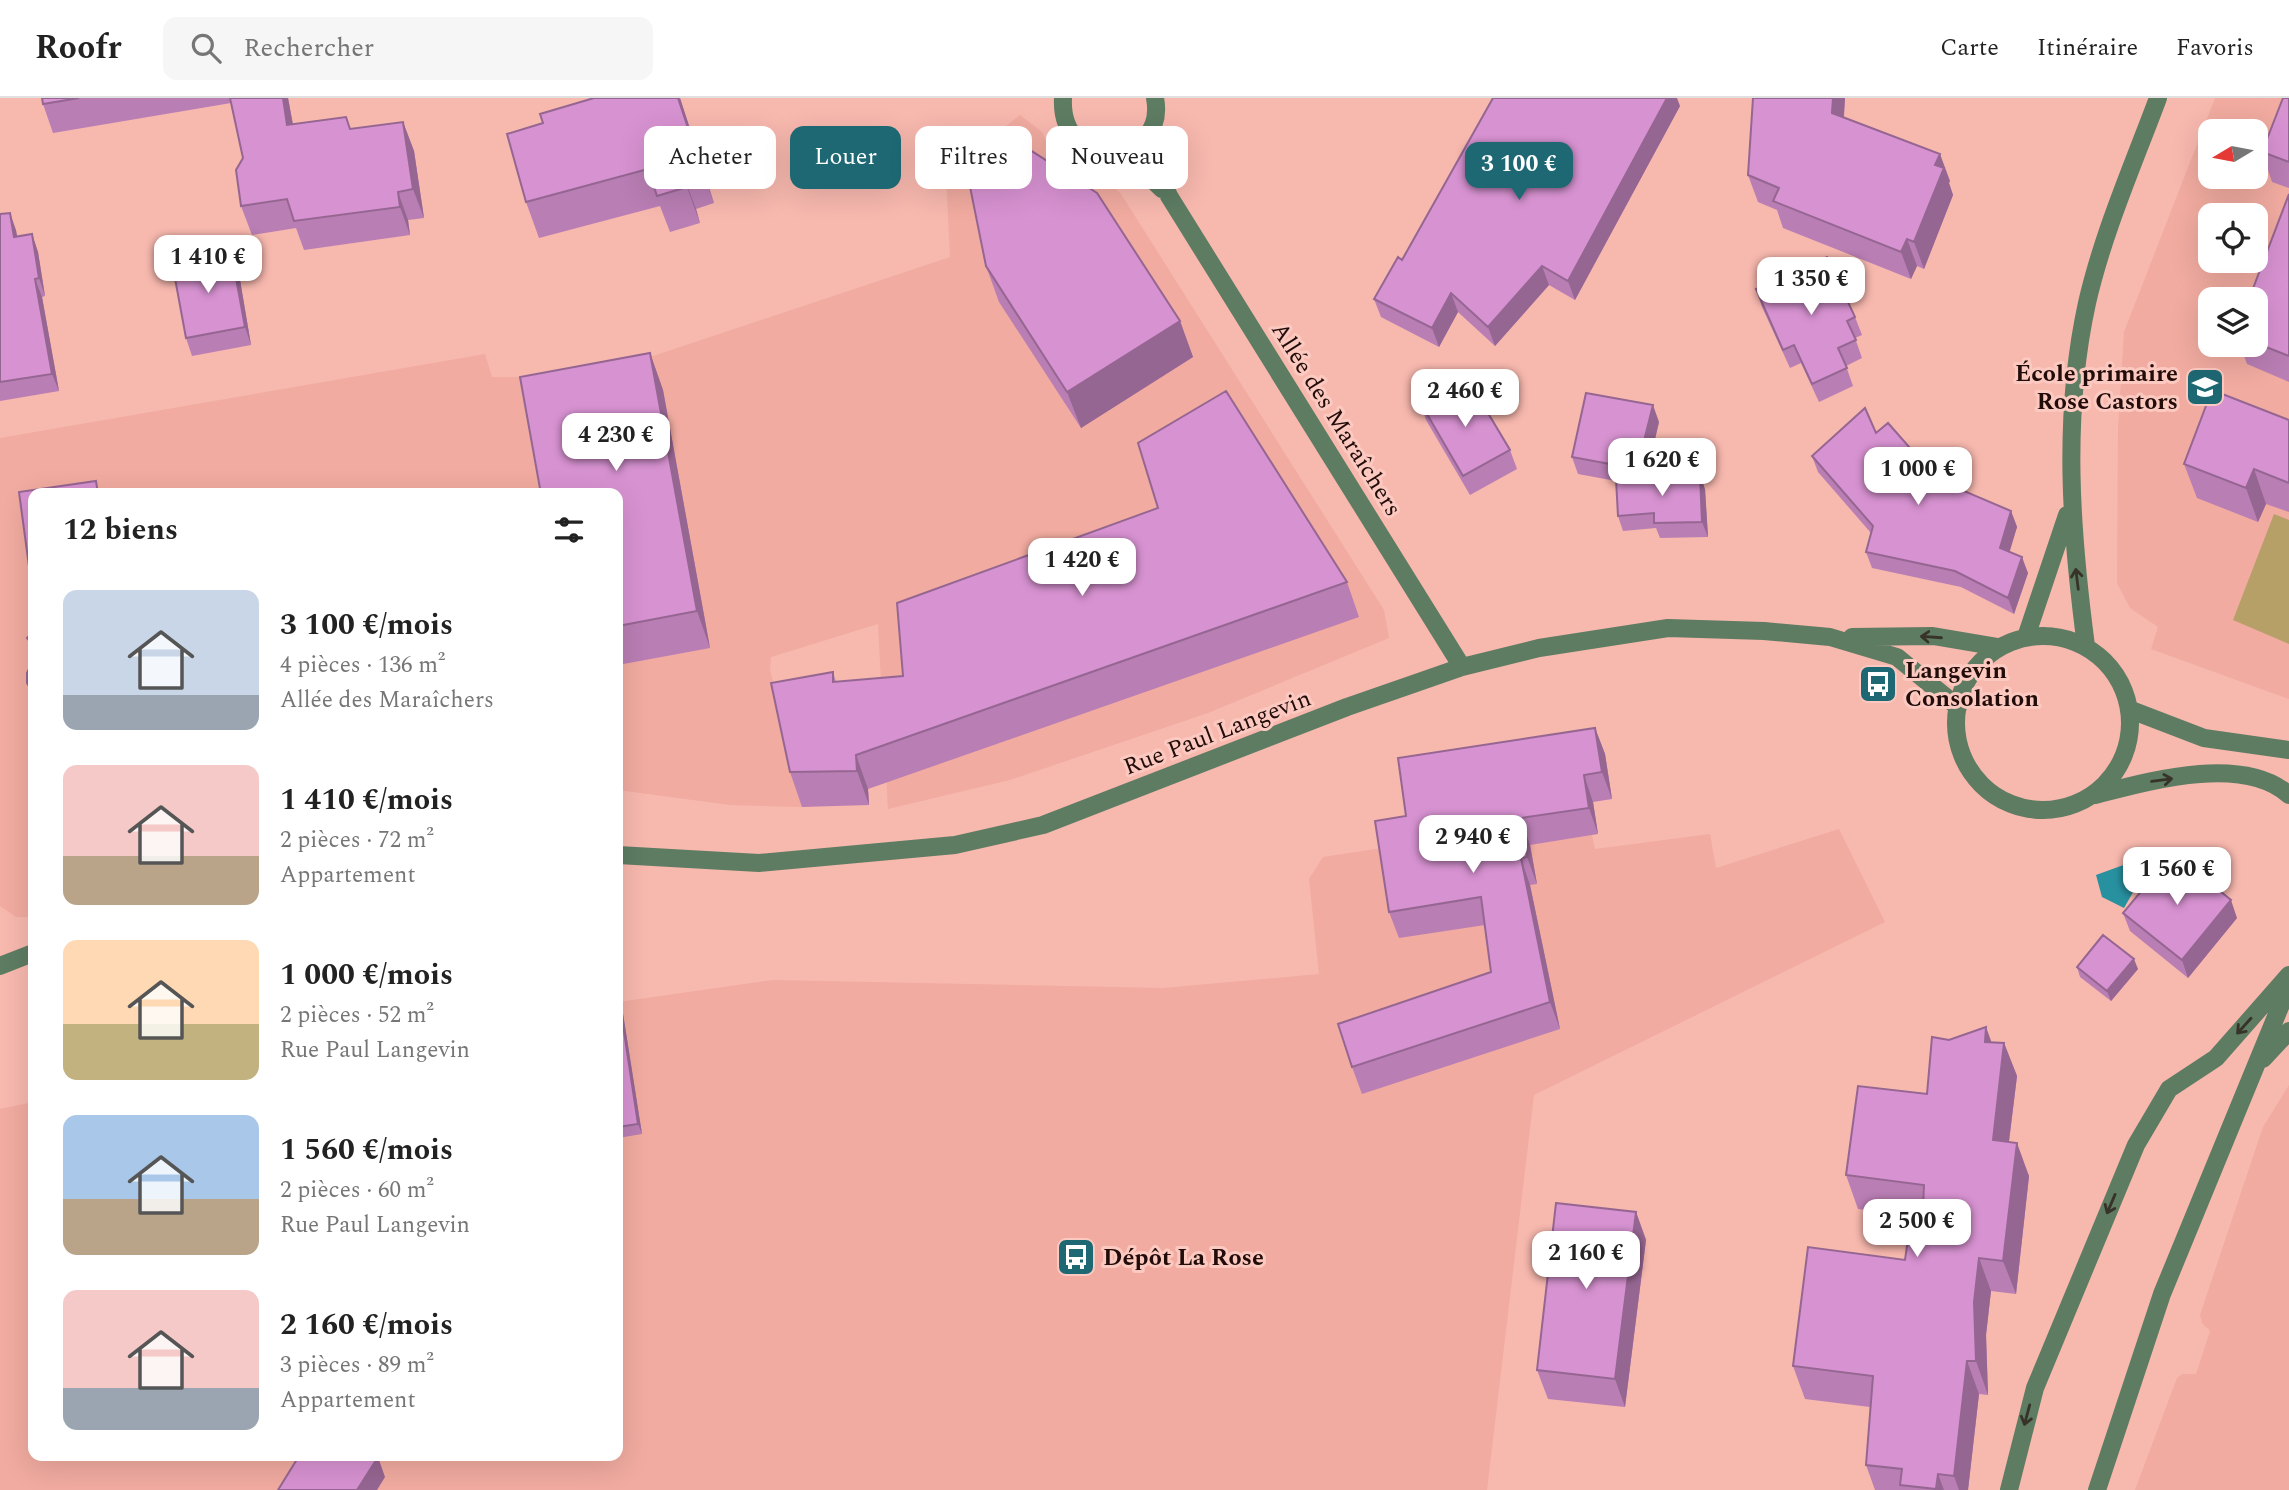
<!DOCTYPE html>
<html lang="fr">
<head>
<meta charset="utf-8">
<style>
  body { margin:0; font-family:Spectral,serif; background:#f6f6f6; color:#222; height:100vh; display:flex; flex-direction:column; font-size:26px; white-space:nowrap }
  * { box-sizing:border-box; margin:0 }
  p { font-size:23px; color:#767676 }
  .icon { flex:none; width:38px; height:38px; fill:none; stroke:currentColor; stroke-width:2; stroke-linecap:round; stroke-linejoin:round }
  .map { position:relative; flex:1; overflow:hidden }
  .panel { position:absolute; left:28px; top:390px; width:595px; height:973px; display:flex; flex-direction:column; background:#fff; border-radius:14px; box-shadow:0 7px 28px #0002 }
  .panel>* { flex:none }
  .hud { position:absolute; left:644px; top:28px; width:665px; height:63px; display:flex; gap:14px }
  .needle { width:46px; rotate:260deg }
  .fabs { position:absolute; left:2198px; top:21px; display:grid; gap:14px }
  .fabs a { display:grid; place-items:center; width:70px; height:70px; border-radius:14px; background:#fff; box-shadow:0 7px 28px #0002; font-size:35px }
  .price { position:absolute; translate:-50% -60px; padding:0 16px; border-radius:14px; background:#fff; color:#222; font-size:23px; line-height:46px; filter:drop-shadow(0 2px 4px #0008) }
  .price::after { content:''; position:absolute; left:50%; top:42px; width:21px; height:16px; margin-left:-10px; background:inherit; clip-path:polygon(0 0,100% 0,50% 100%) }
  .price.active { background:#1e6873; color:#fff }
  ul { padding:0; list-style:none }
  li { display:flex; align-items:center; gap:21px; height:175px; padding:0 35px }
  li span { display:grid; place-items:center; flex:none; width:196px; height:140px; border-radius:14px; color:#555 }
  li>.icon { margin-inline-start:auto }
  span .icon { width:84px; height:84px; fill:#fffc; stroke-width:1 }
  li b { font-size:30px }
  h2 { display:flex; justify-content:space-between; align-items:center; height:84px; padding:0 35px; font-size:30px }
  .tag { padding:0 24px; border-radius:14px; background:#fff; box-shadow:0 7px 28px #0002; font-size:24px; line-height:63px }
  .tag.active { background:#1e6873; color:#fff }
  header { display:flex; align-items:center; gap:42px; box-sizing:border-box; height:98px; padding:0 35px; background:#fff; border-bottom:2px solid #e0e0e0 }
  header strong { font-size:33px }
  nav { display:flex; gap:38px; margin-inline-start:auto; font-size:24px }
  .search { width:490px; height:63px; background:#f6f6f6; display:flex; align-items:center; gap:18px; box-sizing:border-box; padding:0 24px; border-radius:14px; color:#767676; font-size:26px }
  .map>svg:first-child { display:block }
</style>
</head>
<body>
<header>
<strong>Roofr</strong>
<div class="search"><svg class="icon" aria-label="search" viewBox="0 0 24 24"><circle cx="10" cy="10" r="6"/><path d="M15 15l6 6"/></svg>Rechercher</div>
<nav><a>Carte</a><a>Itinéraire</a><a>Favoris</a></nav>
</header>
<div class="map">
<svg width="2289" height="1392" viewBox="0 0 2289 1392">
  <rect width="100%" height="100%" fill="#f7b8ae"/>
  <path fill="#f1aba0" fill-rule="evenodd" d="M2215,0H2289V601L2151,551L2158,529L2130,510L2117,485L2118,331L2124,234ZM2210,33H2256V79H2210ZM2210,117H2256V163H2210ZM2210,201H2256V247H2210Z
    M1020,17L1042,34L1050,51L1063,64L1082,75L1106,81L1121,96L1384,512L1389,540L1208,615L1010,682L888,711L878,526L771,559L770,571L802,709L730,707L618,692V396H33V819H16L0,808V340L485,256L492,279H549L638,263L950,159L946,76Z
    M1839,731L1885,824L1534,997L1487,1392H0V1011L33,1004V1358H618V904L773,882L1163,890L1319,876L1309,781L1323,759L1475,736L1479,755L1592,737L1595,751L1710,736L1716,770Z
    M2289,987V1392H2135L2177,1280L2182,1276H2196L2210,1233L2202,1225L2200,1217L2263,1029Z"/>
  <path fill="#b6a067" d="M2274,416L2289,422V546L2233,522Z"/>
  <path fill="#2891a0" d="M2140,761L2149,784L2136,789L2124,810L2102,799L2096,777Z"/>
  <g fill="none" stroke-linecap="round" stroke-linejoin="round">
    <path stroke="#5d7c62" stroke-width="18" d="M1063,0C1059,77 1168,68 1155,0
      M1150,35L1153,60L1169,98L1462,569
      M1112,56L1139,69L1162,91
      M1956 625a87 87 0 1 1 174 0a87 87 0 1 1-174 0Z
      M1852,539L1933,538L1998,549
      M2026,539L2067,417
      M2086,548C2071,434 2062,319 2087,205C2103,135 2133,67 2158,0
      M2131,612L2204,640L2289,652
      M2095,697C2149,683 2243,656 2289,697
      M618,757L759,765L955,747L1043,727L1347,609L1462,569L1539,550L1668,530L1764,533L1830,539L1897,559L1958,609
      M0,868L33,855
      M2263,961L2289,933
      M2009,1392L2035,1290L2136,1047L2169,991L2216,960L2289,877
      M2097,1392L2162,1196L2289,887"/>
  </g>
  <path fill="#b97eb4" d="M42,0H288L293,26L351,31L403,24L414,53L424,120L408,122L410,137L304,152L296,130L252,137L241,108L243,60L231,5L53,35L43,6Z
    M680,0L714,105L696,111L700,125L670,134L660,108L539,140L526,104L543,25Z
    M1753,0H1845L1844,19L1950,83L1949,85L1953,97L1924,171L1917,168L1911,181L1783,130L1777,112L1758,104L1748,77Z
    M2289,0V90L2272,84L2262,54Z
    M1680,8L1575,202L1549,187L1495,248L1458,214L1439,249L1381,219L1374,201Z
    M2289,96V284L2247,266L2240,247H2256V201Z
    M10,115L17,139L32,136L38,154L45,198L42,199L59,293L0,303V116Z
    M231,153L238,170L251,247L192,258L186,240Z
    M986,168L1180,223L1193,259L1081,330L999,204Z
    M1756,191L1855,219L1862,237L1855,240L1862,260L1846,268L1853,288L1819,304L1801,265L1790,270L1762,209Z
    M650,255L663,292L710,550L618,567V396Z
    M1455,302L1510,352L1517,371L1470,397L1426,322L1420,304Z
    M2289,322V414L2266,406L2258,424L2197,400L2184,366Z
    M1659,324L1646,379L1705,391L1708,439L1660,440L1656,430L1623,433L1618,418L1616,383L1578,376L1572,359Z
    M1876,335L1938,382L2011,413L2017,429L2009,454L2028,475L2014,516L1961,489L1872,470L1866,454L1871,435L1818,374L1812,358Z
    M1347,484L1359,519L868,691L869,707L802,709L790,674L833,574L836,584L903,578Z
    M33,534V557L27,540Z
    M33,563V604L27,585Z
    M1595,630L1605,656L1612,701L1593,704L1598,736L1530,747L1537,786L1530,787L1560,931L1362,996L1352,969L1491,874L1485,827L1399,840L1389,814L1406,718Z
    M2123,815L2237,820L2188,880L2130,833Z
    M2077,869L2138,871L2111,903L2080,879Z
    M618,894L621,903L642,1036L618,1040Z
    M1949,942L2004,945L2017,978L2009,1044L2029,1078L2016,1196L1991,1193L1986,1237L1988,1297L1979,1296L1968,1392H1875L1866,1367L1870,1309L1805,1301L1793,1268L1905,1162L1922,1130L1923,1119L1858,1111L1846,1077L1927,996Z
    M1636,1114L1646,1142L1625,1309L1548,1301L1537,1272Z"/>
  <path fill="#966692" d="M283,0H288L298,55L287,27Z
    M678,0H680L714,105L701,69Z
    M1667,0H1677L1680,8L1575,202L1568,183Z
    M1833,0H1845L1842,42L1832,15Z
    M403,24L414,53L424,120L413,91Z
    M1940,56L1950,83L1949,85L1953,97L1924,171L1914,144L1935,67Z
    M682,74L696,111L700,125L687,89Z
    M398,94L408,122L410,137L400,109Z
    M10,115L16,132L21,157L14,139Z
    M32,136L38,154L45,198L39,180Z
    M1907,141L1917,168L1911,181L1901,154Z
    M231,153L238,170L251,247L245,229Z
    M1542,168L1549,187L1495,248L1488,229Z
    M35,181L42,199L59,293L52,276Z
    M1451,195L1458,214L1439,249L1432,230Z
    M1180,223L1193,259L1081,330L1067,294Z
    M650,255L663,292L710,550L697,513Z
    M1653,307L1659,324L1644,388L1637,371Z
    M2254,371L2266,406L2258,424L2246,390Z
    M1700,376L1705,391L1708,439L1702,424Z
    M2011,413L2017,429L2006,466L2000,450Z
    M2022,459L2028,475L2014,516L2008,500Z
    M1595,630L1605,656L1612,701L1602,674Z
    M856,657L868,691L869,707L857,673Z
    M1584,677L1593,704L1598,736L1589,710Z
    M1521,720L1530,747L1537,786L1527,759Z
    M1521,760L1530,787L1560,931L1550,904Z
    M2231,802L2237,820L2188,880L2182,862Z
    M2134,861L2138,871L2111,903L2107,893Z
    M618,894L621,903L642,1036L638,1026Z
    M1986,929L1998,962L1985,944Z
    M2004,945L2017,978L2005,1075L1993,1042Z
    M2017,1045L2029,1078L2016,1196L2003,1163Z
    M1636,1114L1646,1142L1625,1309L1615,1281Z
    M1979,1160L1991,1193L1986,1237L1988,1297L1976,1263L1974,1204Z
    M1967,1263L1979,1296L1968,1392H1959L1954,1378Z
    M378,1359L385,1379L377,1392H357Z
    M1938,1376L1944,1392H1937Z"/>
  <path fill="#d792d1" stroke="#966692" stroke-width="2" d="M42,0H79L43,6Z
    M230,0H283L287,27L346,19L350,31L403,24L413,91L398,94L400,109L294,123L287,101L241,108L236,72L243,60Z
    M594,0H678L701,69L682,74L687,89L657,98L648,71L526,104L507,36L543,25L540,16Z
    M1493,0H1667L1568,183L1542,168L1488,229L1451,195L1432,230L1374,201L1398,159L1402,162Z
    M1753,0H1833L1832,15L1940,56L1935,67L1944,70L1914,144L1907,141L1901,154L1773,103L1779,90L1748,77Z
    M2283,0H2289V64L2262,54Z
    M1002,34L1097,95L1180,223L1067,294L986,168L964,59Z
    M2289,96V258L2256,245V201H2249Z
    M10,115L14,139L32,136L39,180L35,181L52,276L0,284V116Z
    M231,153L245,229L186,240L172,164Z
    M1827,159L1855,219L1847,223L1856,242L1838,250L1847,270L1812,286L1794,247L1783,252L1756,191Z
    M650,255L697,513L618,528V396H541L520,279Z
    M1446,288L1455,302L1473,290L1510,352L1463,378L1420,304Z
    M2212,292L2289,322V385L2254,371L2246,390L2184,366Z
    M1226,293L1347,484L856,657L857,673L790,674L771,585L833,574V584L903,578L897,505L1158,410L1138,345Z
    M1586,295L1653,307L1637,371L1572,359Z
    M1865,310L1876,335L1888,325L1938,382L2011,413L2000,450L2022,459L2008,500L1955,473L1866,454L1873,428L1812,358Z
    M1700,376L1702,424L1654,425V415L1618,418L1616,381Z
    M96,383L98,396H33V498L19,394Z
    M33,534V547L27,540Z
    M33,563V594L27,585V575Z
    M1595,630L1602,674L1584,677L1589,710L1521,720L1527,759L1521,760L1550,904L1352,969L1338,926L1491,874L1481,799L1389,814L1375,723L1406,718L1398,660Z
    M2173,755L2231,802L2182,862L2123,815Z
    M2103,837L2134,861L2107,893L2077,869Z
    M618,894L638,1026L618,1029Z
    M1986,929L1985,944L2004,945L1993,1042L2017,1045L2003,1163L1979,1160L1974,1204L1976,1263H1967L1954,1378L1938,1376L1936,1391L1900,1387L1902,1371L1866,1367L1873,1278L1793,1268L1808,1149L1905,1162L1907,1148L1922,1130L1924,1087L1846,1077L1858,988L1927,996L1932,939L1949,942Z
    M1556,1105L1636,1114L1615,1281L1537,1272Z
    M299,1358H376L378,1359L357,1392H278Z"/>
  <defs><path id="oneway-shaft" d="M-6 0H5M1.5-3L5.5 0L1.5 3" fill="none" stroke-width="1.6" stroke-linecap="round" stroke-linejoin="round" transform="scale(1.75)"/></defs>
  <g stroke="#373328">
    <use href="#oneway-shaft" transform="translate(2077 481) rotate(-97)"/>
    <use href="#oneway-shaft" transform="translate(1931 539) rotate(-176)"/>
    <use href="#oneway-shaft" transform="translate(2162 682) rotate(-8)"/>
    <use href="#oneway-shaft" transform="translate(2244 928) rotate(132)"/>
    <use href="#oneway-shaft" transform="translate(2111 1106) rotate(113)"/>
    <use href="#oneway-shaft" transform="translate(2027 1317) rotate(105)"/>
  </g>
  <defs>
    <symbol id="school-square" viewBox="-11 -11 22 22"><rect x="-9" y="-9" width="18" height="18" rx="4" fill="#1e6873" stroke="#fcc9c0"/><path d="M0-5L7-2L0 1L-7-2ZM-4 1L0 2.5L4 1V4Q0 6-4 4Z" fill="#fff"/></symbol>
    <symbol id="bus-square" viewBox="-11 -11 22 22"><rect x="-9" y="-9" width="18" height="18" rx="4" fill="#1e6873" stroke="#fcc9c0"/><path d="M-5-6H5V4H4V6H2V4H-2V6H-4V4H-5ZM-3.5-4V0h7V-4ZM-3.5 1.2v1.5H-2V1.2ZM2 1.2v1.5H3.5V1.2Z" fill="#fff"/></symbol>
  </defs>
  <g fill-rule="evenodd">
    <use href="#school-square" x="2183" y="267" width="44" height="44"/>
    <use href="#bus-square" x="1856" y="564" width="44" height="44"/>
    <use href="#bus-square" x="1054" y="1137" width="44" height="44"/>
  </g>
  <g text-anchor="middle" stroke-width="6" stroke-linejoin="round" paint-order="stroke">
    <g font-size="24" font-weight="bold" fill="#220c09" stroke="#fcc9c0" text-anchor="start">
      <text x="2178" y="283" text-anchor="end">École primaire<tspan x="2178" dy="28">Rose Castors</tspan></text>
      <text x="1905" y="580">Langevin<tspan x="1905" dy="28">Consolation</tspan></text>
      <text x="1103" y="1167">Dépôt La Rose</text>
    </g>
    <g font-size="24" fill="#220c09" stroke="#fcc9c0">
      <text transform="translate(1337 321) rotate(58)" y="8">Allée des Maraîchers</text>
      <text transform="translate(1217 634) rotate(-21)" y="8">Rue Paul Langevin</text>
    </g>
  </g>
</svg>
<div class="fabs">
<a><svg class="needle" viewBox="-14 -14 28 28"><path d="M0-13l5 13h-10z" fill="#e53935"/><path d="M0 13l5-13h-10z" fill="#767676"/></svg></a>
<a><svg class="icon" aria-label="locate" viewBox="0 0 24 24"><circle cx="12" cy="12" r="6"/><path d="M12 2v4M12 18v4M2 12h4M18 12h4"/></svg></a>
<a><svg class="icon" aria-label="layers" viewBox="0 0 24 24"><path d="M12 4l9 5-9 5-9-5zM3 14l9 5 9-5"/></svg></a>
</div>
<b class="price active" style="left:1519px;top:104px">3 100 €</b>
<b class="price" style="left:208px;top:197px">1 410 €</b>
<b class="price" style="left:1811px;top:219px">1 350 €</b>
<b class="price" style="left:1465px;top:331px">2 460 €</b>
<b class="price" style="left:616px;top:375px">4 230 €</b>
<b class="price" style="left:1662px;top:400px">1 620 €</b>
<b class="price" style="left:1918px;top:409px">1 000 €</b>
<b class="price" style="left:1082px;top:500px">1 420 €</b>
<b class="price" style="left:1473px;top:777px">2 940 €</b>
<b class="price" style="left:2177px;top:809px">1 560 €</b>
<b class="price" style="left:1917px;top:1161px">2 500 €</b>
<b class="price" style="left:1586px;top:1193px">2 160 €</b>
<div class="hud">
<a class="tag">Acheter</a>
<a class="tag active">Louer</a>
<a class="tag">Filtres</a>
<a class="tag">Nouveau</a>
</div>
<section class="panel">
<h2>12 biens<svg class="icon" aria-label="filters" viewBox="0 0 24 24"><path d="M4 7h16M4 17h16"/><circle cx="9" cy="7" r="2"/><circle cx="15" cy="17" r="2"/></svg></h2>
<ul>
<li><span style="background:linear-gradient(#c9d6e8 75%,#9aa5b1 0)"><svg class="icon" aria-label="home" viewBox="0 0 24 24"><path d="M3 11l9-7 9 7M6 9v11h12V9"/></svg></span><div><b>3 100 €/mois</b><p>4 pièces · 136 m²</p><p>Allée des Maraîchers</p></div></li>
<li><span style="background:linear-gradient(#f6c9c9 65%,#b9a48a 0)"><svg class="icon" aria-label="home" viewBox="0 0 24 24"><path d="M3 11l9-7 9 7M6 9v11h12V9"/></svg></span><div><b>1 410 €/mois</b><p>2 pièces · 72 m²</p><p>Appartement</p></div></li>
<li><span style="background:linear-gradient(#ffd9b3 60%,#c2b280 0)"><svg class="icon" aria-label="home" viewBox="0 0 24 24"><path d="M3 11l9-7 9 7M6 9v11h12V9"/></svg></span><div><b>1 000 €/mois</b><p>2 pièces · 52 m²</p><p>Rue Paul Langevin</p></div></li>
<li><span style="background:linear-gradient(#a9c7e8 60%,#b9a48a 0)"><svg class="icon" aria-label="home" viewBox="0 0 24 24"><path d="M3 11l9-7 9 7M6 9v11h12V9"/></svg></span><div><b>1 560 €/mois</b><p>2 pièces · 60 m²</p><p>Rue Paul Langevin</p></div></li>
<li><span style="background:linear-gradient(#f6c9c9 70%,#9aa5b1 0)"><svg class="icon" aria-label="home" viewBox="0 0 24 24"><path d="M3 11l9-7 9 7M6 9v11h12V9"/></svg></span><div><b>2 160 €/mois</b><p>3 pièces · 89 m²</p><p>Appartement</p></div></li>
</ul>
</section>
</div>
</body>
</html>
